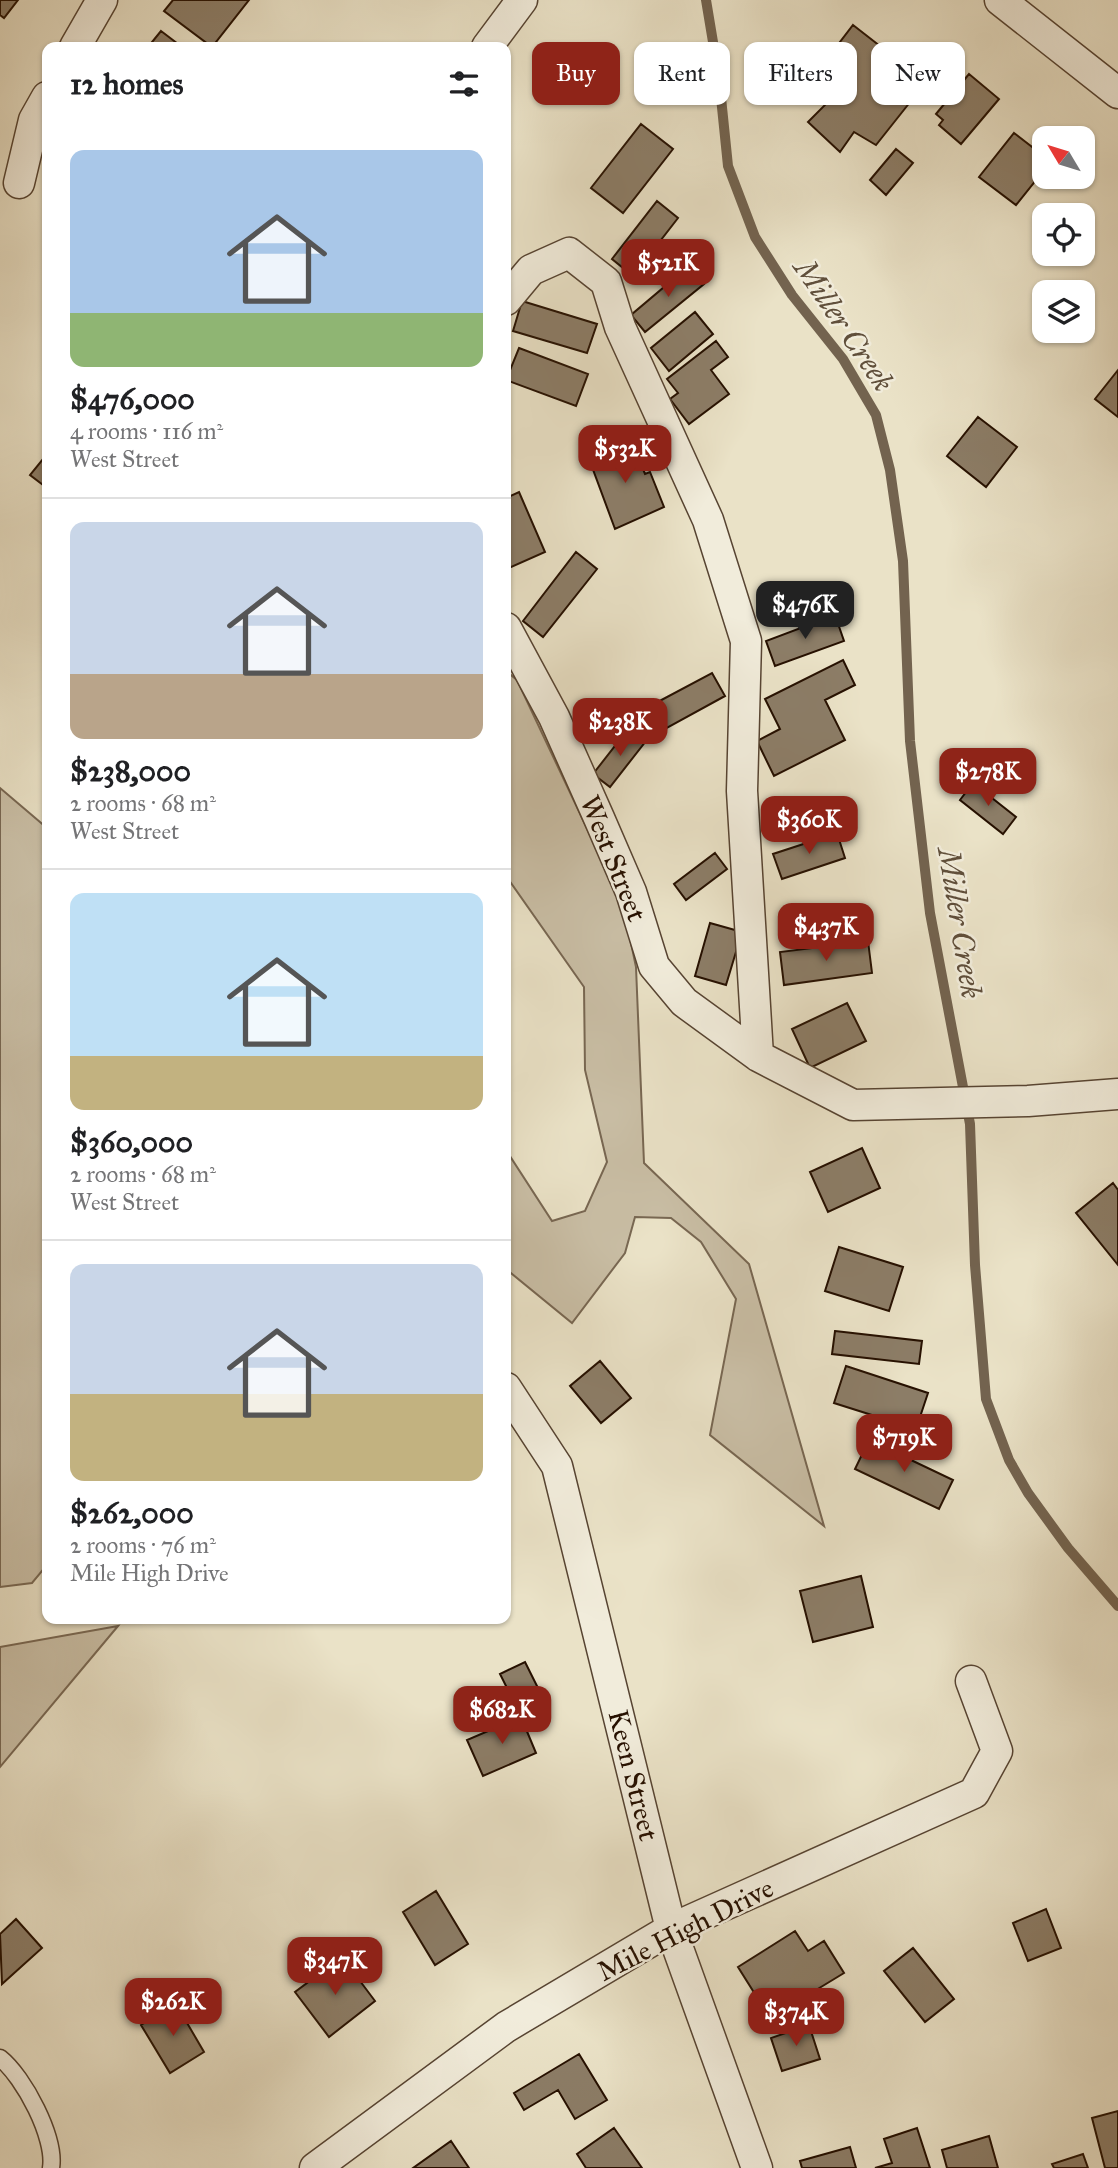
<!DOCTYPE html>
<html lang="en">
<head>
<meta charset="utf-8">
<style>
  body { margin:0; font-family:"IM FELL Great Primer",serif; background:#f2f2f2; color:#202124; height:100vh; display:flex; flex-direction:column; font-size:26px; white-space:nowrap }
  * { box-sizing:border-box; margin:0 }
  p { font-size:23px; color:#757577 }
  .icon { flex:none; width:38px; height:38px; fill:none; stroke:currentColor; stroke-width:2; stroke-linecap:round; stroke-linejoin:round }
  .map { position:relative; flex:1; overflow:hidden }
  .details { position:absolute; left:42px; top:42px; width:469px; height:1582px; display:flex; flex-direction:column; background:#fff; border-radius:14px; box-shadow:0 2px 5px #0004 }
  .details>* { flex:none }
  .guide { position:absolute; left:532px; top:42px; width:480px; height:63px; display:flex; gap:14px }
  .needle { width:46px; rotate:308deg }
  .fabs { position:absolute; left:1032px; top:126px; display:grid; gap:14px }
  .fabs a { display:grid; place-items:center; width:63px; height:63px; border-radius:14px; background:#fff; box-shadow:0 2px 5px #0004; font-size:35px }
  .price { position:absolute; translate:-50% -60px; padding:0 16px; border-radius:14px; background:#8f2418; color:#fff; font-size:23px; line-height:46px; filter:drop-shadow(0 2px 4px #0008) }
  .price::after { content:''; position:absolute; left:50%; top:42px; width:21px; height:16px; margin-left:-10px; background:inherit; clip-path:polygon(0 0,100% 0,50% 100%) }
  .price.current { background:#222; color:#fff }
  ul { padding:0; list-style:none }
  li { display:grid; align-content:center; gap:14px; height:371px; padding:0 28px }
  li+li { border-top:2px solid #e0e0e0 }
  li span { display:grid; place-items:center; height:217px; border-radius:14px; color:#555 }
  li>.icon { margin-inline-start:auto }
  span .icon { width:126px; height:126px; fill:#fffc; stroke-width:1 }
  li b { font-size:30px }
  h2 { display:flex; justify-content:space-between; align-items:center; height:84px; padding:0 28px; font-size:30px }
  .pill { padding:0 24px; border-radius:14px; background:#fff; box-shadow:0 2px 5px #0004; font-size:24px; line-height:63px }
  .pill.current { background:#8f2418; color:#fff }
  .map>svg:first-child { display:block }
</style>
</head>
<body>
<div class="map">
<svg width="1118" height="2168" viewBox="0 0 1118 2168">
  <rect width="100%" height="100%" fill="#eae2c7"/>
  <filter id="stains"><feTurbulence type="fractalNoise" baseFrequency=".00286" numOctaves="4"/><feColorMatrix values="0 0 0 0 .2 0 0 0 0 .09 0 0 0 0 .02 0 0 0 .5 -.17"/></filter>
  <radialGradient id="worn" r=".72"><stop offset=".6" stop-color="#630" stop-opacity="0"/><stop offset="1" stop-color="#630" stop-opacity=".3"/></radialGradient>
  <path fill="#c9bea5" stroke="#786752" stroke-width="2" d="M506,671L517,680L623,905L636,967L644,1163L749,1264L824,1526L710,1435L736,1299L701,1242L671,1218L635,1217L625,1253L572,1323L506,1269V1150L552,1221L585,1211L607,1162L585,1070L584,987L506,876Z
    M0,788L47,828V1565L32,1583L0,1587Z
    M118,1626L0,1767V1647Z"/>
  <g fill="none" stroke-linecap="round" stroke-linejoin="round">
    <path stroke="#73634f" stroke-width="10" d="M706,0L719,78L728,166L755,237L792,295L843,359L876,415L890,470L903,561L910,741L930,913L970,1124L975,1265L986,1399L1009,1460L1028,1493L1068,1548L1118,1606"/>
  </g>
  <path fill="#8c7d67" stroke="#261000" stroke-width="2" d="M0,0H18L4,18L0,15Z
    M173,0H249L212,47L164,11Z
    M853,25L926,82L876,145L854,132L840,152L808,122L826,104L804,89Z
    M161,31L182,47H148Z
    M969,74L999,99L961,144L939,125L943,120L936,114Z
    M641,124L673,149L623,213L591,188Z
    M1014,133L1045,157V169L1016,205L979,177Z
    M896,149L913,163L886,195L870,180Z
    M657,201L678,218L633,276L612,259Z
    M689,266L704,284L645,332L631,315Z
    M522,301L597,324L587,353L513,331Z
    M695,312L713,334L669,371L651,348Z
    M716,341L728,357L711,370L729,394L689,424L670,399L678,393L667,379Z
    M519,348L588,374L576,406L506,380Z
    M1118,370V417L1095,399Z
    M978,417L1017,447L986,487L947,456Z
    M619,443L624,454L635,450L645,474L650,472L664,507L615,529L588,456Z
    M47,454V488L30,475Z
    M519,492L545,552L509,568L506,561V498Z
    M576,552L597,569L543,637L523,621Z
    M835,615L844,641L775,666L766,641Z
    M843,660L855,685L825,700L845,740L774,776L757,741L780,729L765,699Z
    M712,673L725,696L665,729L652,705Z
    M629,728L646,741L610,787L593,774Z
    M973,783L1016,817L1003,834L960,800Z
    M837,833L845,858L782,879L773,854Z
    M715,853L727,869L686,900L674,884Z
    M710,923L742,932L726,985L695,976Z
    M868,941L872,973L784,985L780,952Z
    M847,1003L866,1041L810,1068L792,1029Z
    M862,1148L880,1188L828,1212L810,1172Z
    M1113,1183L1118,1190V1265L1076,1213Z
    M839,1247L903,1267L889,1311L825,1291Z
    M835,1331L922,1341L919,1364L832,1354Z
    M600,1361L631,1398L601,1423L570,1386Z
    M846,1366L928,1393L916,1429L834,1403Z
    M869,1440L953,1480L939,1509L855,1469Z
    M861,1576L873,1627L813,1642L800,1591Z
    M525,1662L538,1688L513,1700L500,1674Z
    M521,1717L536,1753L483,1776L467,1740Z
    M436,1891L468,1944L435,1965L403,1912Z
    M1046,1909L1061,1948L1028,1961L1013,1923Z
    M16,1919L42,1948L2,1984L0,1934Z
    M795,1931L808,1951L824,1941L844,1973L770,2018L738,1967Z
    M913,1948L954,1999L925,2022L884,1971Z
    M342,1957L375,2001L329,2037L295,1992Z
    M176,2004L204,2052L170,2073L141,2025Z
    M809,2025L820,2059L782,2071L771,2038Z
    M579,2054L607,2100L575,2119L558,2090L524,2110L514,2093Z
    M1118,2111V2168H1105L1092,2118Z
    M614,2128L642,2168H586L577,2154Z
    M917,2128L930,2168H875L892,2163L884,2139Z
    M989,2136L998,2168H947L942,2150Z
    M451,2141L469,2168H413Z
    M850,2147L856,2168H802L800,2161Z
    M1083,2154L1088,2168H1054L1052,2164Z"/>
  <g fill="none" stroke-linecap="round" stroke-linejoin="round">
    <defs>
      <path id="lane" d="M0,2058C24,2077 56,2138 51,2168"/>
      <path id="street" d="M1000,0L1118,93
        M75,47L102,0
        M487,47L522,0
        M19,183L34,120L47,97
        M506,300L531,270L569,253L606,282L620,327L708,520L746,641L742,791L758,1056
        M506,628L554,717L599,818L631,892L654,966L684,1002L758,1056L853,1105L1028,1101L1118,1094
        M506,1388L557,1466L671,1929L757,2168
        M315,2168L506,2027L671,1929L974,1793L997,1751L971,1681"/>
    </defs>
    <use href="#lane" stroke="#574432" stroke-width="19"/>
    <use href="#street" stroke="#574432" stroke-width="33"/>
    <use href="#lane" stroke="#f1ecdb" stroke-width="16"/>
    <use href="#street" stroke="#f1ecdb" stroke-width="30"/>
  </g>
  <g text-anchor="middle" stroke-width="5" stroke-linejoin="round" paint-order="stroke">
    <g font-size="28" fill="#261000" stroke="#f1ecdb">
      <text transform="translate(614 858) rotate(68)" y="10">West Street</text>
      <text transform="translate(634 1775) rotate(76)" y="10">Keen Street</text>
      <text transform="translate(685 1929) rotate(-27)" y="10">Mile High Drive</text>
    </g>
    <g font-size="30" font-style="italic" fill="#604f3b" stroke="#f1ecdb">
      <text transform="translate(844 325) rotate(56)" y="10">Miller Creek</text>
      <text transform="translate(960 923) rotate(81)" y="10">Miller Creek</text>
    </g>
  </g>
  <rect width="100%" height="100%" filter="url(#stains)"/>
  <rect width="100%" height="100%" fill="url(#worn)"/>
</svg>
<div class="fabs">
<a><svg class="needle" viewBox="-14 -14 28 28"><path d="M0-13l5 13h-10z" fill="#e53935"/><path d="M0 13l5-13h-10z" fill="#757577"/></svg></a>
<a><svg class="icon" aria-label="locate" viewBox="0 0 24 24"><circle cx="12" cy="12" r="6"/><path d="M12 2v4M12 18v4M2 12h4M18 12h4"/></svg></a>
<a><svg class="icon" aria-label="layers" viewBox="0 0 24 24"><path d="M12 4l9 5-9 5-9-5zM3 14l9 5 9-5"/></svg></a>
</div>
<b class="price" style="left:668px;top:299px">$521K</b>
<b class="price" style="left:625px;top:485px">$532K</b>
<b class="price current" style="left:805px;top:641px">$476K</b>
<b class="price" style="left:620px;top:758px">$238K</b>
<b class="price" style="left:988px;top:808px">$278K</b>
<b class="price" style="left:809px;top:856px">$360K</b>
<b class="price" style="left:826px;top:963px">$437K</b>
<b class="price" style="left:904px;top:1474px">$719K</b>
<b class="price" style="left:502px;top:1746px">$682K</b>
<b class="price" style="left:335px;top:1997px">$347K</b>
<b class="price" style="left:173px;top:2038px">$262K</b>
<b class="price" style="left:796px;top:2048px">$374K</b>
<div class="guide">
<a class="pill current">Buy</a>
<a class="pill">Rent</a>
<a class="pill">Filters</a>
<a class="pill">New</a>
</div>
<section class="details">
<h2>12 homes<svg class="icon" aria-label="filters" viewBox="0 0 24 24"><path d="M4 7h16M4 17h16"/><circle cx="9" cy="7" r="2"/><circle cx="15" cy="17" r="2"/></svg></h2>
<ul>
<li><span style="background:linear-gradient(#a9c7e8 75%,#8fb573 0)"><svg class="icon" aria-label="home" viewBox="0 0 24 24"><path d="M3 11l9-7 9 7M6 9v11h12V9"/></svg></span><div><b>$476,000</b><p>4 rooms · 116 m²</p><p>West Street</p></div></li>
<li><span style="background:linear-gradient(#c9d6e8 70%,#b9a48a 0)"><svg class="icon" aria-label="home" viewBox="0 0 24 24"><path d="M3 11l9-7 9 7M6 9v11h12V9"/></svg></span><div><b>$238,000</b><p>2 rooms · 68 m²</p><p>West Street</p></div></li>
<li><span style="background:linear-gradient(#bfe0f5 75%,#c2b280 0)"><svg class="icon" aria-label="home" viewBox="0 0 24 24"><path d="M3 11l9-7 9 7M6 9v11h12V9"/></svg></span><div><b>$360,000</b><p>2 rooms · 68 m²</p><p>West Street</p></div></li>
<li><span style="background:linear-gradient(#c9d6e8 60%,#c2b280 0)"><svg class="icon" aria-label="home" viewBox="0 0 24 24"><path d="M3 11l9-7 9 7M6 9v11h12V9"/></svg></span><div><b>$262,000</b><p>2 rooms · 76 m²</p><p>Mile High Drive</p></div></li>
</ul>
</section>
</div>
</body>
</html>
